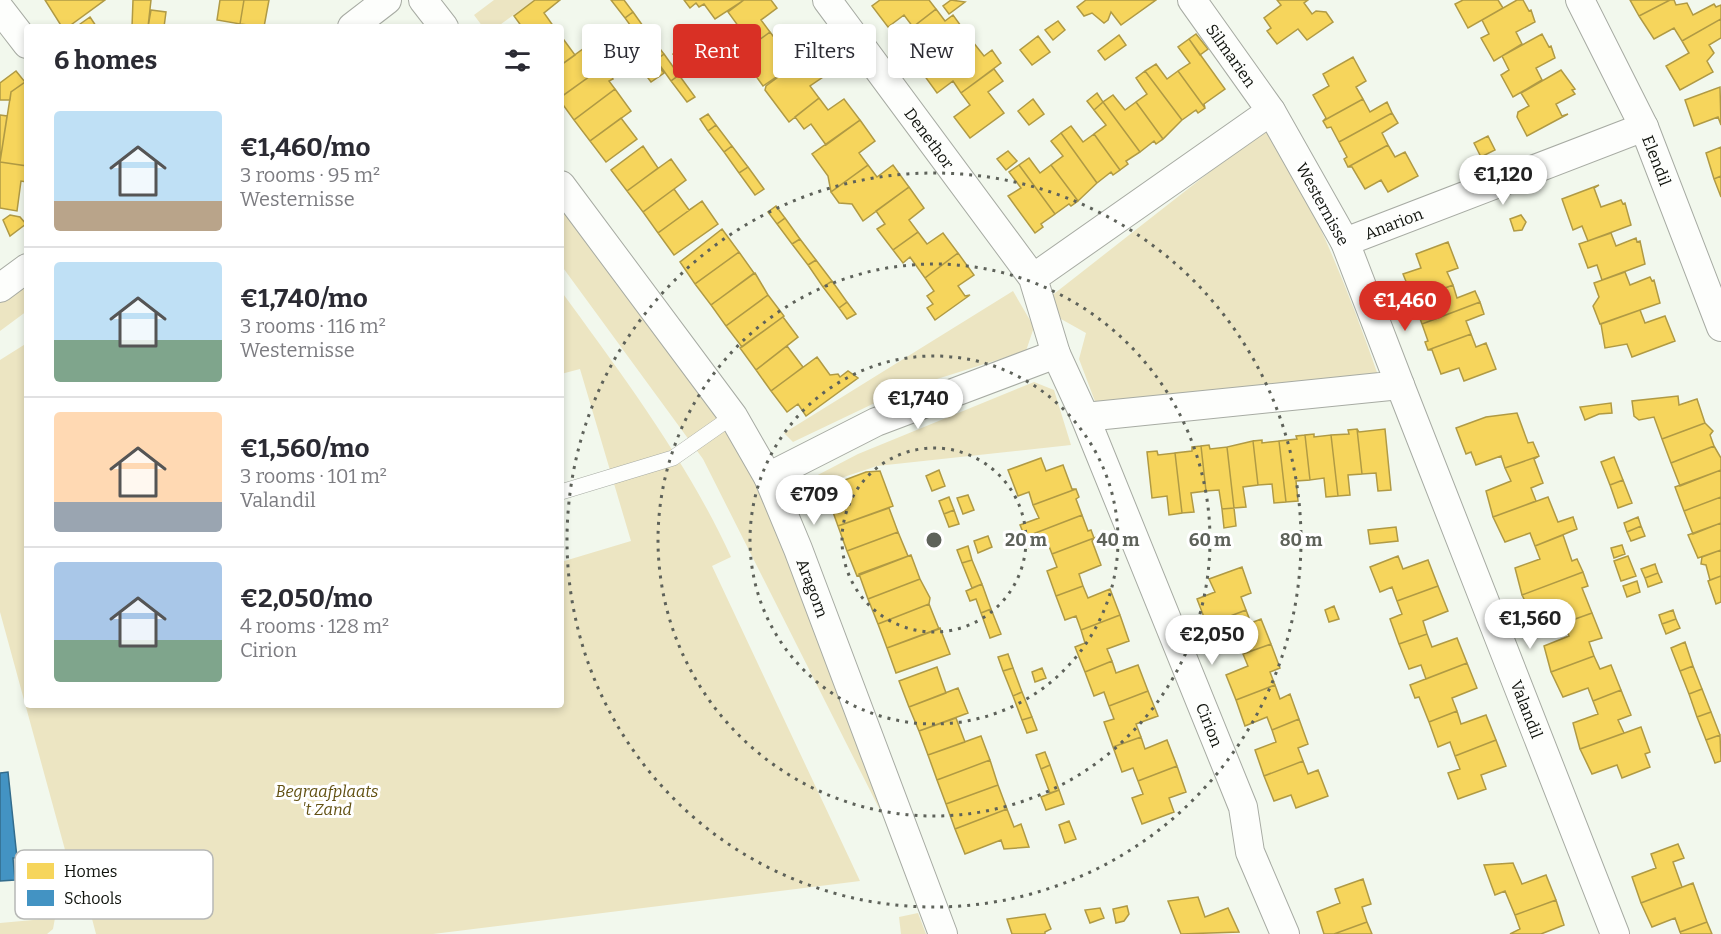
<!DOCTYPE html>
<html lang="en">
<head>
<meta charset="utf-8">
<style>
  body { margin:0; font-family:Bitter,serif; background:#f2f2f3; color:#2b2b33; height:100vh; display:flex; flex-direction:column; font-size:22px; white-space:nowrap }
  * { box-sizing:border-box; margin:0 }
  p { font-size:20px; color:#7c7c81 }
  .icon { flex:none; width:33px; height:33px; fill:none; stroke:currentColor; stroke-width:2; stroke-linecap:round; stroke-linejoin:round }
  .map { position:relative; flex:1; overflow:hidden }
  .sheet { position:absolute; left:24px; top:24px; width:540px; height:684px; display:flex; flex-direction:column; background:#fff; border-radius:6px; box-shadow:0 3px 9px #0003 }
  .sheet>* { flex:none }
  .top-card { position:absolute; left:582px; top:24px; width:570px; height:54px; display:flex; gap:12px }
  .price { position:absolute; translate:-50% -51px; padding:0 14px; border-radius:21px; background:#fff; color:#222; font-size:20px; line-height:39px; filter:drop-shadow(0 2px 3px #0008) }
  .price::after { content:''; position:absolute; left:50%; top:36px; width:18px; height:14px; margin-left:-9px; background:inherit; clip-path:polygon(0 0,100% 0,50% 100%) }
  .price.on { background:#d93025; color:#fff }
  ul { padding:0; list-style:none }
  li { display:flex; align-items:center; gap:18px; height:150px; padding:0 30px }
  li+li { border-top:2px solid #e1e1e2 }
  li span { display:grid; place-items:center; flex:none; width:168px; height:120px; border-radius:6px; color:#555 }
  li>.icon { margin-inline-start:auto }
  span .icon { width:72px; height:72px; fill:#fffc; stroke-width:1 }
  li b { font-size:26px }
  h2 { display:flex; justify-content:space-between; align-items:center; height:72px; padding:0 30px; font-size:26px }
  .chip { padding:0 21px; border-radius:6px; background:#fff; box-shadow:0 3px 9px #0003; font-size:21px; line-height:54px }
  .chip.on { background:#d93025; color:#fff }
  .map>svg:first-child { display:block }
</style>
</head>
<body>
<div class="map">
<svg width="1721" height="934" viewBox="0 0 1721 934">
  <rect width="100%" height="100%" fill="#f2f8ed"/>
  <path fill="#ece5c2" d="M494,0H534L497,27H483L474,15Z
    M1267,127C1315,205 1349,292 1379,378L1099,412L1079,359L1086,333L1061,319L1050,297Z
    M561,207L738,447L766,495L888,826L703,459L561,265Z
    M27,283V311L0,331V303Z
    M561,291C623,376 687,461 731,557L712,566L860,881L433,934H96L85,892L76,890L0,612V360L27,343V705H561V562L631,541L580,369L561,374Z
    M1013,291L1034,327L1026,351L902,390L793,442L784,433Z
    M1034,382L1054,390L1071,445L877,466L820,485L812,478L858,454Z
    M918,913L926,934H901L899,917Z
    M55,918L53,929L47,934H0V923Z"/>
  <path fill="#f6d55c" stroke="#b09a44" stroke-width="1.5" d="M45,0H105L68,27H62Z
    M133,0H151L148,27H132Z
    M220,0H244L240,24L217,20Z
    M244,0H269L264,27L240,24Z
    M535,0H560L544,13L554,27H522L514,16Z
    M611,0H624L633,12L625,18Z
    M684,0H744L715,19L704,4L699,7L696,3L690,8Z
    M744,0H771L777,8L761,20L770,32L721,68L711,55L742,31L728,12Z
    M880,0H929L936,9L913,27L904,15L888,27L872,6Z
    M951,0L965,2L949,14L943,6Z
    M1086,0H1156L1121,25L1111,12L1108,20L1104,23L1092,13L1084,16L1077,7Z
    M1277,0H1308L1304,3L1312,14L1316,11L1326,12L1333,22L1307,40L1298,29L1277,44L1267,31L1271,28L1264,18L1281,5Z
    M1463,0H1498L1503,8L1468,28L1455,4Z
    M1517,0H1523L1529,11L1531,10L1535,22L1516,32L1522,44L1494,61L1481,38L1489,34L1482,20Z
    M1630,0H1670L1639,16Z
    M1670,0H1674L1676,5L1687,3L1693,15L1714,4L1716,7L1721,5V19L1682,41L1674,28L1654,39L1639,16Z
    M936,9L945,21L953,15L969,37L921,71L905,50L922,39L913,27Z
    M151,10L166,12L164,27H148Z
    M633,12L648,33L640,39L625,18Z
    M90,17L96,26L94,27H76Z
    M1721,19V38L1709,45L1714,53L1707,61L1713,72L1680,90L1666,66L1689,53L1682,41Z
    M1058,21L1065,30L1053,40L1045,30Z
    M770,32L779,44L795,32L811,53L763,86L740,54Z
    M648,33L664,54L656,60L640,39Z
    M1196,34L1208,49L1200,55L1189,39Z
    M1542,34L1549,47L1551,46L1555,58L1536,68L1542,80L1513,97L1501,75L1509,70L1502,56Z
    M1119,35L1126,45L1105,60L1098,51Z
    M561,36L575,55L561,65Z
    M1038,36L1050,52L1032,65L1020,50Z
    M969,37L984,56L992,50L1001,63L961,93L953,81L937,93L921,71Z
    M1189,39L1225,89L1204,104L1205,108L1178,71L1190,63L1178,47Z
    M685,44L694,56L682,65L673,54Z
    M587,46L604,66L561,97V65Z
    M811,53L826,75L810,86L819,98L789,122L765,90L766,86Z
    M664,54L679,75L671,81L656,60Z
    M1353,57L1366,81L1356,87L1363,99L1323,121L1326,118L1313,95L1329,86L1323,74Z
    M654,60L664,73L651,82L642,70Z
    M1156,64L1167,79L1178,71L1205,108L1198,113L1196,110L1182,120L1145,71Z
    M604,66L613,79L609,81L615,89L574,120L561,102V97Z
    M994,69L1003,81L988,92L1004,113L970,138L954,117L970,105L961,93Z
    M1561,70L1575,89L1572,90L1575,94L1556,104L1562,116L1568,114L1527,136L1517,117L1518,112L1529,106L1521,93Z
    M16,71L25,82L11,92L10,100H0V83Z
    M1145,71L1182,120L1163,139L1136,102L1147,94L1136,78Z
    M679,75L695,97L687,102L671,81Z
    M25,82L27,85V166L0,162L11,92Z
    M1720,87L1721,125L1718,117L1694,126L1685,100Z
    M615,89L631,111L590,141L574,120Z
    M1097,93L1103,102L1094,110L1087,101Z
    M1113,95L1125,110L1136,102L1163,139L1156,144L1154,141L1140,152L1103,102Z
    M819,98L828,110L844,99L860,120L826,145L811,124L804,129L795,117Z
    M1033,99L1044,114L1029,125L1018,111Z
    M1363,99L1370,112L1387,102L1392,113L1339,142L1331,127L1327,128L1323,121Z
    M1103,102L1140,152L1126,161L1128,164L1120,170L1094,134L1106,125L1094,110Z
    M1392,113L1398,123L1382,133L1388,145L1348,167L1344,159L1347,157L1339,142Z
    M708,114L716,125L708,131L700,119Z
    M0,115L7,116L0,162Z
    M621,118L637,139L606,162L590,141Z
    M860,120L875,141L859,153L868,165L831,192L828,176L812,154Z
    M716,125L732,146L724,152L708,131Z
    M1071,126L1083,142L1094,134L1120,170L1113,175L1111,172L1097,183L1061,133Z
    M1061,133L1097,183L1078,201L1051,165L1063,156L1051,141Z
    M1488,136L1495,150L1481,157L1474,143Z
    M1388,145L1395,157L1405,152L1418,176L1388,192L1381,180L1365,189L1352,167H1348Z
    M643,146L658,168L627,191L611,170Z
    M732,146L748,167L739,173L724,152Z
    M1721,147V176L1714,179L1706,153Z
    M1008,151L1017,161L1006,170L997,159Z
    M1029,158L1040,173L1051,165L1078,201L1071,206L1069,204L1055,214L1019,165Z
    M671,159L686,180L643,212L627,191Z
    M0,162L27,166V182L21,181L17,211L0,208Z
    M868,165L877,177L893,165L909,187L863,221L852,204L839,203L831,192Z
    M1019,165L1055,214L1041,224L1043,227L1035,233L1008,196L1021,188L1009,172Z
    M748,167L764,189L755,195L739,173Z
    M1721,176V197L1714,179Z
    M1599,185L1594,188L1601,207L1621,200L1623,204L1625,203L1631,225L1588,241L1582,226L1573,230L1562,199Z
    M909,187L924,208L909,220L918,232L893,250L877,229L885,224L876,211Z
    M674,189L689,210L702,201L658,233L643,212Z
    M702,201L718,224L674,255L658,233Z
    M776,206L785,218L777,224L768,212Z
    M10,215L20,217L26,224L10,236L3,220Z
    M1521,215L1526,222L1522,230L1514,231L1510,219Z
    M785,218L800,239L792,244L777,224Z
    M722,229L739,252L695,284L680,262Z
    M918,232L927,244L943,233L958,253L925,278L910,257L903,263L893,250Z
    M1611,233L1616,246L1636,238L1637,242L1640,241L1645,264L1602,280L1597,265L1588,268L1579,244Z
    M800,239L816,260L808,265L792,244Z
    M1448,242L1458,268L1447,272L1453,285L1410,301L1413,299L1403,274L1421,268L1416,254Z
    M739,252L754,273L711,305L695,284Z
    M958,253L974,275L958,286L965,296L970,295L935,320L927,308L933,304L927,296L934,291L925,278Z
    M816,260L832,281L823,287L808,265Z
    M1625,272L1630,285L1650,277L1652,281L1654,280L1660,303L1600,324L1593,306L1599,297L1594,283Z
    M755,273L768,295L726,326L711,305Z
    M832,281L847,302L839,308L823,287Z
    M1453,285L1457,298L1475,291L1480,302L1422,324L1416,308L1413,309L1410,301Z
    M768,295L784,316L742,347L726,326Z
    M847,302L856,314L847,319L839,308Z
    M1480,302L1484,314L1466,321L1471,334L1428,350L1425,342L1428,341L1422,324Z
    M1640,310L1645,323L1665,316L1675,341L1632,357L1627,344L1605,348L1601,324Z
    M783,317L798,337L756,370L740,348Z
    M1471,334L1476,347L1486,343L1496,369L1464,381L1459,368L1441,374L1432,350H1428Z
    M787,346L803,367L771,391L756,370Z
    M817,357L830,375L838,374L840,377L848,371L858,378L806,416L798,404L787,412L771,391Z
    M1678,396L1679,405L1697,399L1705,423L1662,439L1654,417L1639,420L1634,416L1632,401Z
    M1611,403L1612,413L1599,414L1585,420L1580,407Z
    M1517,413L1528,443L1533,442L1539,456L1505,468L1501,456L1476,465L1471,452L1466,454L1456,428L1486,417Z
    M1705,423L1713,431L1710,435L1714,446L1671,463L1662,439Z
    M1357,429L1359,432L1385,429L1391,490L1378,491L1376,473L1362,474Z
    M1357,429L1362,474L1348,475L1350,495L1338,496L1331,435L1349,434L1348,430Z
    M1314,434V437L1331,435L1338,496L1326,497L1324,478L1310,480L1305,435Z
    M1305,435L1310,480L1296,481L1298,501L1286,502L1279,441L1297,439L1296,436Z
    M1262,440V443L1279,441L1286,502L1274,503L1272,484L1258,485L1253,441Z
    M1253,441L1258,485L1243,487L1246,507L1234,508L1227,447Z
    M1209,445L1210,449L1227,447L1234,508L1222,509L1219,490L1206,491L1201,446Z
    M1201,446L1206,491L1191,493L1194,512L1182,513L1175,453L1192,451V447Z
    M1714,446L1721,458V470L1680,486L1671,463Z
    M1157,451L1158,455L1175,453L1182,513L1169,515L1167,496L1152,498L1147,452Z
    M1539,456L1534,459L1543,483L1531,488L1536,501L1493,517L1486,491L1511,481L1505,468Z
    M1614,457L1623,480L1610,485L1601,462Z
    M1041,458L1046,471L1063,465L1072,489H1076L1033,505L1029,492L1018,496L1008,470Z
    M939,470L945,486L932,491L926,476Z
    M1721,470V497L1684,511L1675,487Z
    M880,471L893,506L838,526L829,501L841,496L837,483L866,472Z
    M1623,480L1632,503L1618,508L1610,485Z
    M1076,489L1079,497L1076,499L1082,515L1025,537L1020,525L1039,518L1033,505Z
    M968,495L974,510L963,514L957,498Z
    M949,497L954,510L944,514L939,501Z
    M1548,497L1558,522L1573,517L1577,529L1535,546L1530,533L1505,542L1493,517Z
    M1721,497V523L1693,534L1684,511Z
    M889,508L898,532L847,551L838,526Z
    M1234,508L1236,526L1224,528L1222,509Z
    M954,510L959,524L949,527L944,514Z
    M1082,515L1088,531L1091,530L1094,538L1052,554L1047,541L1029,548L1025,537Z
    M1638,517L1641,526L1627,532L1624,523Z
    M1721,523V550L1698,558L1688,535Z
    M1641,526L1645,536L1631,541L1627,532Z
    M1396,527L1398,541L1370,544L1368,530Z
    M898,532L908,556L911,555L857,576L847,551Z
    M1563,535L1572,561L1577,559L1583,572L1522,595L1515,568L1540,559L1535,546Z
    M988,536L992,547L978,553L974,541Z
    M1094,538L1092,541L1101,565L1079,574L1083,586L1056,596L1047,571L1057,567L1052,554Z
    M1622,545L1625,554L1614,558L1611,548Z
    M968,546L972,560L962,563L957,550Z
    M1721,550V576L1710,580L1706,565L1701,564L1702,557Z
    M911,555L920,579L868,599L859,574Z
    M1398,556L1403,569L1428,560L1438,586L1397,601L1392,587L1380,592L1370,567Z
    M1628,556L1636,576L1621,581L1614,561Z
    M972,560L982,584L972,588L962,563Z
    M1655,564L1658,573L1645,578L1641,569Z
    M1242,567L1251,593L1241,597L1246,610L1207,625L1197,599L1215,592L1209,579Z
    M1583,572L1588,586L1582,588L1592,613L1564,623L1559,610L1534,619L1522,595Z
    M1658,573L1662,582L1648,587L1645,578Z
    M1721,576V602L1716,604L1708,581Z
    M920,579L930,598L929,604L878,624L868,599Z
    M1637,581L1640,592L1627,597L1623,586Z
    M982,584L991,609L981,613L976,599L970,601L966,591Z
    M1083,586L1088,598L1110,589L1120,615L1081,630L1076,616L1065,620L1056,596Z
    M1438,586L1448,611L1423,621L1427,634L1399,644L1390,619L1402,614L1397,601Z
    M929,604L939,629L887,648L878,624Z
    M1334,606L1339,619L1329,622L1325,610Z
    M991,609L1001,634L990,638L981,613Z
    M1246,610L1251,623L1261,619L1271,644L1243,654L1239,642L1217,650L1207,625Z
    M1673,610L1676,619L1662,624L1659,615Z
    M1592,613L1602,638L1589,642L1594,656L1551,672L1544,646L1569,636L1564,623Z
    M1120,615L1129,641L1107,649L1112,661L1085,672L1075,647L1085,643L1081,630Z
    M1676,619L1680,628L1666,634L1662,624Z
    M940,628L950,654L896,673L887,648Z
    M1427,634L1432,647L1457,638L1467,663L1426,679L1421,665L1409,669L1399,644Z
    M1685,642L1693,666L1680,671L1671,648Z
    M1271,644L1280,668L1270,672L1275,685L1236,700L1226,675L1248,666L1243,654Z
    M1008,654L1013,668L1003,671L998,657Z
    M1594,656L1600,669L1611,665L1621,690L1593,701L1588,688L1563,697L1551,672Z
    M1112,661L1116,673L1138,665L1148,691L1109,706L1104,692L1094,696L1085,672Z
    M1467,663L1477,688L1452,698L1457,711L1429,722L1419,697L1415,698L1410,685Z
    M1693,666L1702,689L1689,694L1680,671Z
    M937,667L946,693L909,707L899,681Z
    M1013,668L1022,692L1013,696L1003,671Z
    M1042,668L1046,678L1035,682L1032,672Z
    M1275,685L1280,699L1290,694L1299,719L1272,730L1267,717L1245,726L1236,700Z
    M958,688L968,713L919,731L909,707Z
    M1702,689L1711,712L1697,717L1689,694Z
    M1621,690L1631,715L1618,720L1624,733L1580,749L1573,723L1598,714L1593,701Z
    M1148,691L1158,716L1136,724L1141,737L1113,747L1104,722L1114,719L1109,706Z
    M1022,692L1032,717L1022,720L1013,696Z
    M1457,711L1461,724L1486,715L1496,740L1455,756L1450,742L1438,747L1429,722Z
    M1711,712L1720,735L1706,740L1697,717Z
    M1032,717L1037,730L1027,733L1022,720Z
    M956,718L965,742L928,755L919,731Z
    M1299,719L1308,744L1298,748L1303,761L1264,776L1255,750L1276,742L1272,730Z
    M1641,727L1650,752L1645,754L1650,767L1622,778L1617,765L1592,774L1580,749Z
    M1720,735L1721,761L1715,763L1706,740Z
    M981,736L990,760L937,780L928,755Z
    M1141,737L1145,749L1167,740L1177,766L1138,781L1133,768L1122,772L1113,747Z
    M1496,740L1506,766L1481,775L1486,789L1458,799L1448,773L1460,769L1455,756Z
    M1045,752L1050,765L1041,769L1036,755Z
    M990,760L998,785L946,804L937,780Z
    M1303,761L1308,774L1318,770L1328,796L1296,808L1291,795L1274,801L1264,776Z
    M1050,765L1059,790L1050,793L1041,769Z
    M1177,766L1186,792L1169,798L1174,812L1142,824L1132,798L1143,794L1138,781Z
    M998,785L1007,809L955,829L946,804Z
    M1059,790L1064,804L1046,810L1041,797Z
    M1007,809L1014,827L1021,824L1029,847L1004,849L1001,840L965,854L955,829Z
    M1069,821L1076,839L1065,843L1059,825Z
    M1678,844L1684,858L1673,862L1682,887L1641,903L1632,877L1656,868L1651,854Z
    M1513,863L1522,884L1546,875L1556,900L1515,915L1505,891L1495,895L1484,865Z
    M1363,879L1371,904L1362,907L1367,922L1334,934H1324L1317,912L1340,903L1335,889Z
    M1693,883L1707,922L1680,932L1675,918L1652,927L1641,903Z
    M1198,897L1205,917L1228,908L1239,932L1181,934L1168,901Z
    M1556,900L1564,925L1541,934H1510L1520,929L1515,915Z
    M1127,906L1129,914L1124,921L1116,923L1113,909Z
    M1100,908L1104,918L1090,923L1085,910Z
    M1045,914L1051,929L1045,932V934H1012L1007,919Z
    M1367,922L1372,934H1334Z
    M1707,922L1712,934H1681L1680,932Z"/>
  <path fill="#4393c3" stroke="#336c8c" stroke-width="1.5" d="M8,772L17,858H13L15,880L0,881V773Z"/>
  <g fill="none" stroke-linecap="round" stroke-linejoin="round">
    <defs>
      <path id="lane" d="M561,492L673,458L733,416"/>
      <g id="street">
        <path d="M423,0L444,27"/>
        <path id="s1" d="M827,0L1033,278L1056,354L1085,417L1400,385L1345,242L1271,111L1033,278"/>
        <path id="s2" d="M1192,0L1271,111"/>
        <path id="s3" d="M1580,0L1644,127L1721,327"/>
        <path d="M0,9L27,44"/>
        <path d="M352,27L387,0"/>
        <path id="s4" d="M561,185L733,416L768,477L798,549L943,934"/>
        <path id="s5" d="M1345,242L1644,127"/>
        <path d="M0,288L27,268"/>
        <path id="s6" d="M1400,385L1615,934"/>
        <path id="s7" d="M1085,417L1243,807L1250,852L1285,934"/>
        <path d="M768,477L876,422L1056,354"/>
      </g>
    </defs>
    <use href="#lane" stroke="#a7aba3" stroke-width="16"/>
    <use href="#street" stroke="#a7aba3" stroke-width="30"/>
    <use href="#lane" stroke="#fdfefc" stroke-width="15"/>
    <use href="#street" stroke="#fdfefc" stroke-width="28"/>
  </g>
  <g fill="none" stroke="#5e625a" stroke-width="3" stroke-dasharray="3 6">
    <circle cx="934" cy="540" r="92"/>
    <circle cx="934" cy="540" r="184"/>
    <circle cx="934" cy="540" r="276"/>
    <circle cx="934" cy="540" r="367"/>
  </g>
  <g text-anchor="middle" stroke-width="6" stroke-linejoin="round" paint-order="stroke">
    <g font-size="16" fill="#0e110b" stroke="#fff">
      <text dy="6" stroke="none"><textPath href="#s2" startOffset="68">Silmarien</textPath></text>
      <text dy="6" stroke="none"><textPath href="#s1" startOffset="172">Denethor</textPath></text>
      <text dy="6" stroke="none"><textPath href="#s3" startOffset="178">Elendil</textPath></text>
      <text transform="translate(1323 204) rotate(61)" y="6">Westernisse</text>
      <text dy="6" stroke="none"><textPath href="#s5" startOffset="52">Anarion</textPath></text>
      <text dy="6" stroke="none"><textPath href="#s4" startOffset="478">Aragorn</textPath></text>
      <text dy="6" stroke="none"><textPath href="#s6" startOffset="348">Valandil</textPath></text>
      <text dy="6" stroke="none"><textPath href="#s7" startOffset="332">Cirion</textPath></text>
    </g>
    <g font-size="16" font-style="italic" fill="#615011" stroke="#fff">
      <text x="327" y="797">Begraafplaats<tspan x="327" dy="18">'t Zand</tspan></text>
    </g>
  </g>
  <rect x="15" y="850" width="198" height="69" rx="9" fill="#fff" stroke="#b7b8b6" stroke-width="1.5"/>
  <rect x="27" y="863" width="27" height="16" fill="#f6d55c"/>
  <rect x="27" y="890" width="27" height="16" fill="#4393c3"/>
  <g font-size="16" fill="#0e110b">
    <text x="64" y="877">Homes</text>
    <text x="64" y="904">Schools</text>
  </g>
  <circle cx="934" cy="540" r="9" fill="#5e625a" stroke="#fff" stroke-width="3"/>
  <g font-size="18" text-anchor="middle" font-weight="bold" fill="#5e625a" stroke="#fff" stroke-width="6" stroke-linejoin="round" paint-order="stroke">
    <text x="1026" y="546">20 m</text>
    <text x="1118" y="546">40 m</text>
    <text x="1210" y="546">60 m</text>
    <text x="1301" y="546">80 m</text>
  </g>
</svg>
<b class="price" style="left:1503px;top:206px">€1,120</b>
<b class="price on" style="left:1405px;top:332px">€1,460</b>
<b class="price" style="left:918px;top:430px">€1,740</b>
<b class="price" style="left:814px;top:526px">€709</b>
<b class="price" style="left:1530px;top:650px">€1,560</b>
<b class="price" style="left:1212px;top:666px">€2,050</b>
<div class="top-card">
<a class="chip">Buy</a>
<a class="chip on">Rent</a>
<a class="chip">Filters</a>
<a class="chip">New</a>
</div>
<section class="sheet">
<h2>6 homes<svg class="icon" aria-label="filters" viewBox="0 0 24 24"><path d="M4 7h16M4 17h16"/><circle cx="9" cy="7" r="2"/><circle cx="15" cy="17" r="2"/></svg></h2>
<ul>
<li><span style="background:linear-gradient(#bfe0f5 75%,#b9a48a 0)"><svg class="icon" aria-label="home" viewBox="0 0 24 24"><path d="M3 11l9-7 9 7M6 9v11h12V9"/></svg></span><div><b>€1,460/mo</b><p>3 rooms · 95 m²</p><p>Westernisse</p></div></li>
<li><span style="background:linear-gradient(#bfe0f5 65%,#7fa58c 0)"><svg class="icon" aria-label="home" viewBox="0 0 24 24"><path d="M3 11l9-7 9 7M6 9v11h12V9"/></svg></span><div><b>€1,740/mo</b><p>3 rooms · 116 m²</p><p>Westernisse</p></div></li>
<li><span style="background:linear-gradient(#ffd9b3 75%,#9aa5b1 0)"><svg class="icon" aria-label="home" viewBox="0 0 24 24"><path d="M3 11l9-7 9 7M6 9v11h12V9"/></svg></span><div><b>€1,560/mo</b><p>3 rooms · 101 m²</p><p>Valandil</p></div></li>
<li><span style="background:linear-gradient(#a9c7e8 65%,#7fa58c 0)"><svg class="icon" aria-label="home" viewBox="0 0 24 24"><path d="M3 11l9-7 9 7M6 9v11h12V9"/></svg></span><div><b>€2,050/mo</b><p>4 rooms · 128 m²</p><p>Cirion</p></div></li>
</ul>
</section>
</div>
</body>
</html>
